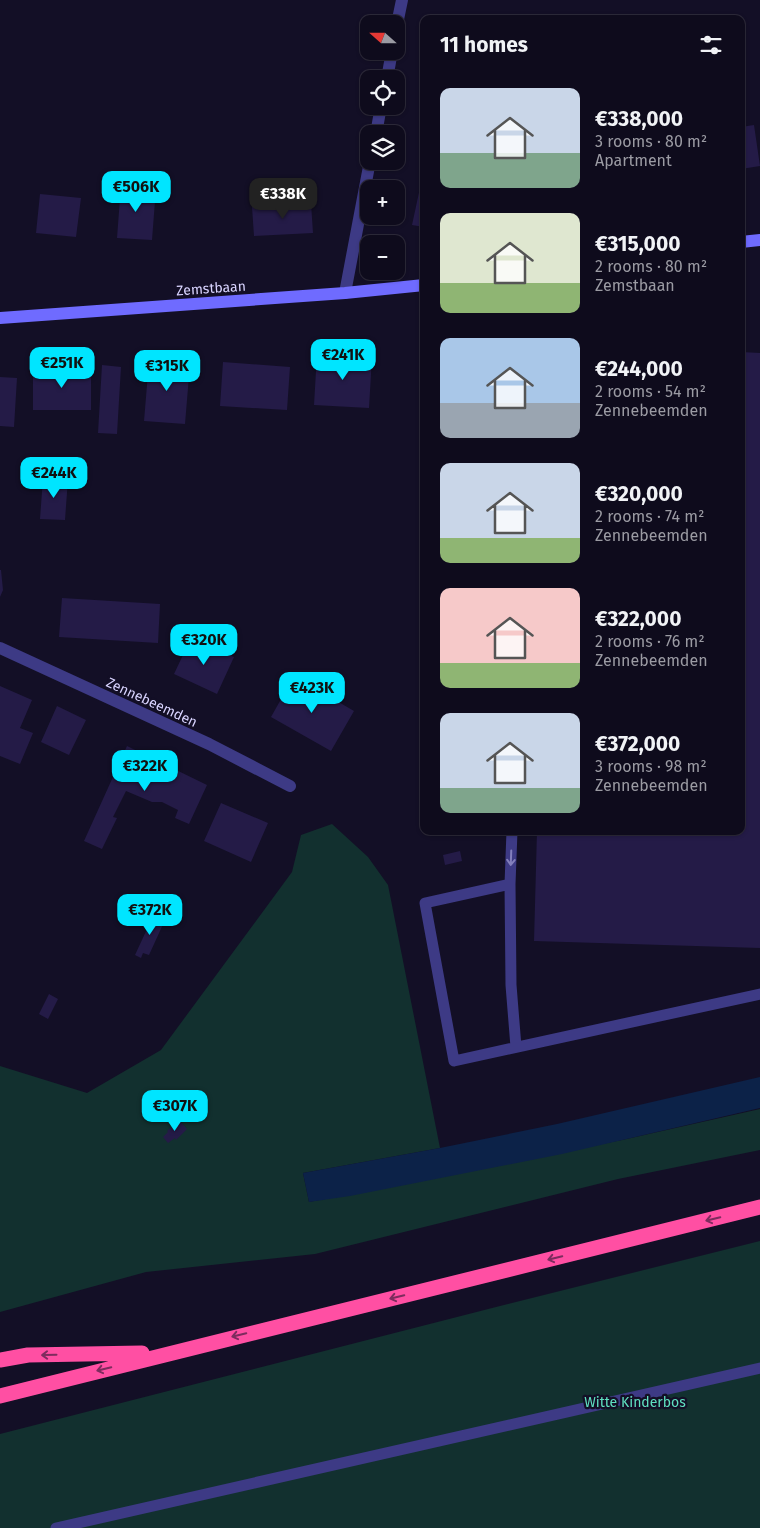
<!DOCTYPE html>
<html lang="en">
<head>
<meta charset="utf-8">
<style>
  body { margin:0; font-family:"Fira Sans",sans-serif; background:#1c1929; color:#f1f3f6; height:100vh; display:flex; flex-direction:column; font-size:19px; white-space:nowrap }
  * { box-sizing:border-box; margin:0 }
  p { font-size:16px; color:#9b9ba3 }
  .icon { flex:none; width:28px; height:28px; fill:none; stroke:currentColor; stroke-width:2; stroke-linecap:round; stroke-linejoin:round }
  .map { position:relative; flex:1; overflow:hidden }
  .details { position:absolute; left:420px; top:15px; width:325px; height:820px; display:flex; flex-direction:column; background:#0e0b1c; border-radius:10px; box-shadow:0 1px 4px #0004,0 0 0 1px #2e2b3b }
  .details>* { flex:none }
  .needle { width:32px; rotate:291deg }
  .buttons { position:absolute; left:360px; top:15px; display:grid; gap:10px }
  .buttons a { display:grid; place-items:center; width:45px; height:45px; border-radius:10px; background:#0e0b1c; box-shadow:0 1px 4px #0004,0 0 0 1px #2e2b3b; font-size:25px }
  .price { position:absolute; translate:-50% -42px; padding:0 11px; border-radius:10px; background:#00e5ff; color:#111; font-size:16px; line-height:32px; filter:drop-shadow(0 1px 2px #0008) }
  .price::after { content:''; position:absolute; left:50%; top:30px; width:15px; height:11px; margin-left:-8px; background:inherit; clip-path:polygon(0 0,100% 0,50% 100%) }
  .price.on { background:#222; color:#fff }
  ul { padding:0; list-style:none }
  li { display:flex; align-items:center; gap:15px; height:125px; padding:0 20px }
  li span { display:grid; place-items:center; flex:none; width:140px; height:100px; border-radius:10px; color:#555 }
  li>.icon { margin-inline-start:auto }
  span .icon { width:60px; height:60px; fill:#fffc; stroke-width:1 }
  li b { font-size:21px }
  h2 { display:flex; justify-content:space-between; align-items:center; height:60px; padding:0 20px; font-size:21px }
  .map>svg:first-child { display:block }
</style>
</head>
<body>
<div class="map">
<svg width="760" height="1528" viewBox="0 0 760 1528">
  <rect width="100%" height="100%" fill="#130f26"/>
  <path fill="#12302f" d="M332,824L368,857L388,885L440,1148L303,1173L309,1202L622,1140L760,1109V1150L618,1179L315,1254L146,1272L0,1312V1066L87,1093L161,1050L292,872L301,835Z
    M760,1241V1528H0V1434L500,1306Z"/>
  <path fill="#0c2248" d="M760,1077V1108L562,1154L350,1196L309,1202L303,1173L440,1148L557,1124Z"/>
  <path fill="#241b47" d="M754,125L760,166L741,169V127Z
    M423,174H424V227L412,225Z
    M121,185L156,188L152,240L117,238Z
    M40,194L81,198L76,237L36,233Z
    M311,203L313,233L254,236L252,207Z
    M741,352L760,353V948L534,941L537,831H741Z
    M317,354L372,357L369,408L314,405Z
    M149,361L190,364L185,424L144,421Z
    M223,362L290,367L287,410L220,406Z
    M102,365L121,367L117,434L98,433Z
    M33,367L91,368V410H33Z
    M0,377L17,378L14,427L0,426Z
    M43,478L68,479L65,520L40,519Z
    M0,570H1L3,590L0,597Z
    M62,598L160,604L158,643L59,637Z
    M191,638L234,657L217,694L174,674Z
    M294,676L354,711L331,751L271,717Z
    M0,686L32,700L20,728L33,733L20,764L0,756Z
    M57,706L86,720L69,755L41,742Z
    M127,746L207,785L189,824L175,818L178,810L162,802H152L126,791L113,817L117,818L102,849L84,841Z
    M221,803L268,823L251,862L204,841Z
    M460,851L462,861L445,865L443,855Z
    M154,914L165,920L149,955L143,953L141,958L135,955Z
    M49,994L58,999L48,1019L39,1014Z
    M179,1120L187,1129L176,1140L175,1138L168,1143L163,1137L168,1132L167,1131Z"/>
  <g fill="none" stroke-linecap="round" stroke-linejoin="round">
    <path stroke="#3d3a85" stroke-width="11" d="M510,884L512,831
      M516,1047L511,985L510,884L425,903L454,1061L760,994
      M56,1528L760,1368"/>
    <path stroke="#3d3a85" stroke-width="12" d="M396,29L402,0
      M387,79L392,51
      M376,134L381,106
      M345,293L370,161
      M0,648L209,744L290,786"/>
    <path stroke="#6f6bff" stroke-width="12" d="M741,242L760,240
      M0,318L345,293L424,285"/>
    <path stroke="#ff4fa3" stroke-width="15" d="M0,1360L28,1355L142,1353
      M0,1396L760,1207"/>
  </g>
  <defs><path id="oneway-shaft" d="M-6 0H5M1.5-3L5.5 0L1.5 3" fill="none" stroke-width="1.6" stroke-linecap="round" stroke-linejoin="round" transform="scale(1.25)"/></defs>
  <use stroke="#837fbc" href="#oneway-shaft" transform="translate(511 858) rotate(92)"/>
  <g stroke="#7d2c5e">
    <use href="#oneway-shaft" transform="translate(713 1219) rotate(166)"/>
    <use href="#oneway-shaft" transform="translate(555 1258) rotate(166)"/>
    <use href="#oneway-shaft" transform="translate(397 1297) rotate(166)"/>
    <use href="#oneway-shaft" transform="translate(239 1335) rotate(166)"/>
    <use href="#oneway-shaft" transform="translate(49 1355) rotate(179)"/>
    <use href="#oneway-shaft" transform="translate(104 1369) rotate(166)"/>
  </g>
  <g text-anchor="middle" stroke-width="4.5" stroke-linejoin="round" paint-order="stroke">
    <g font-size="14" fill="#d9d4ff" stroke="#130f26">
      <text transform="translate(211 288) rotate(-4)" y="5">Zemstbaan</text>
      <text transform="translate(152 702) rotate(25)" y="5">Zennebeemden</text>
    </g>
    <g font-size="14" fill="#5fe0c0" stroke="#130f26">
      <text x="635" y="1407">Witte Kinderbos</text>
    </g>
  </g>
</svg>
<div class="buttons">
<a><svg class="needle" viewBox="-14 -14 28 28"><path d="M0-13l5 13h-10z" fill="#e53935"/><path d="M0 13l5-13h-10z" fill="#9b9ba3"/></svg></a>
<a><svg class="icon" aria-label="locate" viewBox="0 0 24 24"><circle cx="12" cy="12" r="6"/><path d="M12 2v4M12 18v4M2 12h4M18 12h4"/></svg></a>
<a><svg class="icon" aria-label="layers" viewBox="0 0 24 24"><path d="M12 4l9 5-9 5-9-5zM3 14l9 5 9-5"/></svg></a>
<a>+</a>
<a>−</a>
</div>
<b class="price" style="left:136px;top:213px">€506K</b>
<b class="price on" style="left:283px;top:220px">€338K</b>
<b class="price" style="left:343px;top:381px">€241K</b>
<b class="price" style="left:62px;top:389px">€251K</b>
<b class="price" style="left:167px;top:392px">€315K</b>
<b class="price" style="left:54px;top:499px">€244K</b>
<b class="price" style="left:204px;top:666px">€320K</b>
<b class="price" style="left:312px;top:714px">€423K</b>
<b class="price" style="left:145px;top:792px">€322K</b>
<b class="price" style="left:150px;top:936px">€372K</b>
<b class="price" style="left:175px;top:1132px">€307K</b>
<section class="details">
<h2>11 homes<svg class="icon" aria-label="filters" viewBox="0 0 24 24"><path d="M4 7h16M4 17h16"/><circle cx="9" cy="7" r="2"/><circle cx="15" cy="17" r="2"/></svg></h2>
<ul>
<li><span style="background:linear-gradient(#c9d6e8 65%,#7fa58c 0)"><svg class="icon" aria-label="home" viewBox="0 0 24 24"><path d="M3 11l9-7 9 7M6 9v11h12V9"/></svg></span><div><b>€338,000</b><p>3 rooms · 80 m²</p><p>Apartment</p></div></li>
<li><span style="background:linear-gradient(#dfe7d0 70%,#8fb573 0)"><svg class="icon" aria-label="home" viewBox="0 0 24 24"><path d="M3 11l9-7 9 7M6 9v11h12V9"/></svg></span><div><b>€315,000</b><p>2 rooms · 80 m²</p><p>Zemstbaan</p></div></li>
<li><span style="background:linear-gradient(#a9c7e8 65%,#9aa5b1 0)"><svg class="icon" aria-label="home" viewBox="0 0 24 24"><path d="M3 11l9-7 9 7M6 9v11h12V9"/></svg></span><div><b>€244,000</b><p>2 rooms · 54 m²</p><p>Zennebeemden</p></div></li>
<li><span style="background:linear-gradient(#c9d6e8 75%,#8fb573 0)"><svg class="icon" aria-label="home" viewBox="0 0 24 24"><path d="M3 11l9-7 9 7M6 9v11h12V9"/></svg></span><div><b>€320,000</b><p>2 rooms · 74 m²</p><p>Zennebeemden</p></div></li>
<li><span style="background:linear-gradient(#f6c9c9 75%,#8fb573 0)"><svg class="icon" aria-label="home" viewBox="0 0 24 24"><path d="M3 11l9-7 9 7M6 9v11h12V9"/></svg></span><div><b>€322,000</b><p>2 rooms · 76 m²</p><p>Zennebeemden</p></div></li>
<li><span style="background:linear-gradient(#c9d6e8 75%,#7fa58c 0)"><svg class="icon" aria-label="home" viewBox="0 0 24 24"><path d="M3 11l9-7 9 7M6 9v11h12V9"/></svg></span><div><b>€372,000</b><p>3 rooms · 98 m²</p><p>Zennebeemden</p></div></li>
</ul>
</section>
</div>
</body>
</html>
